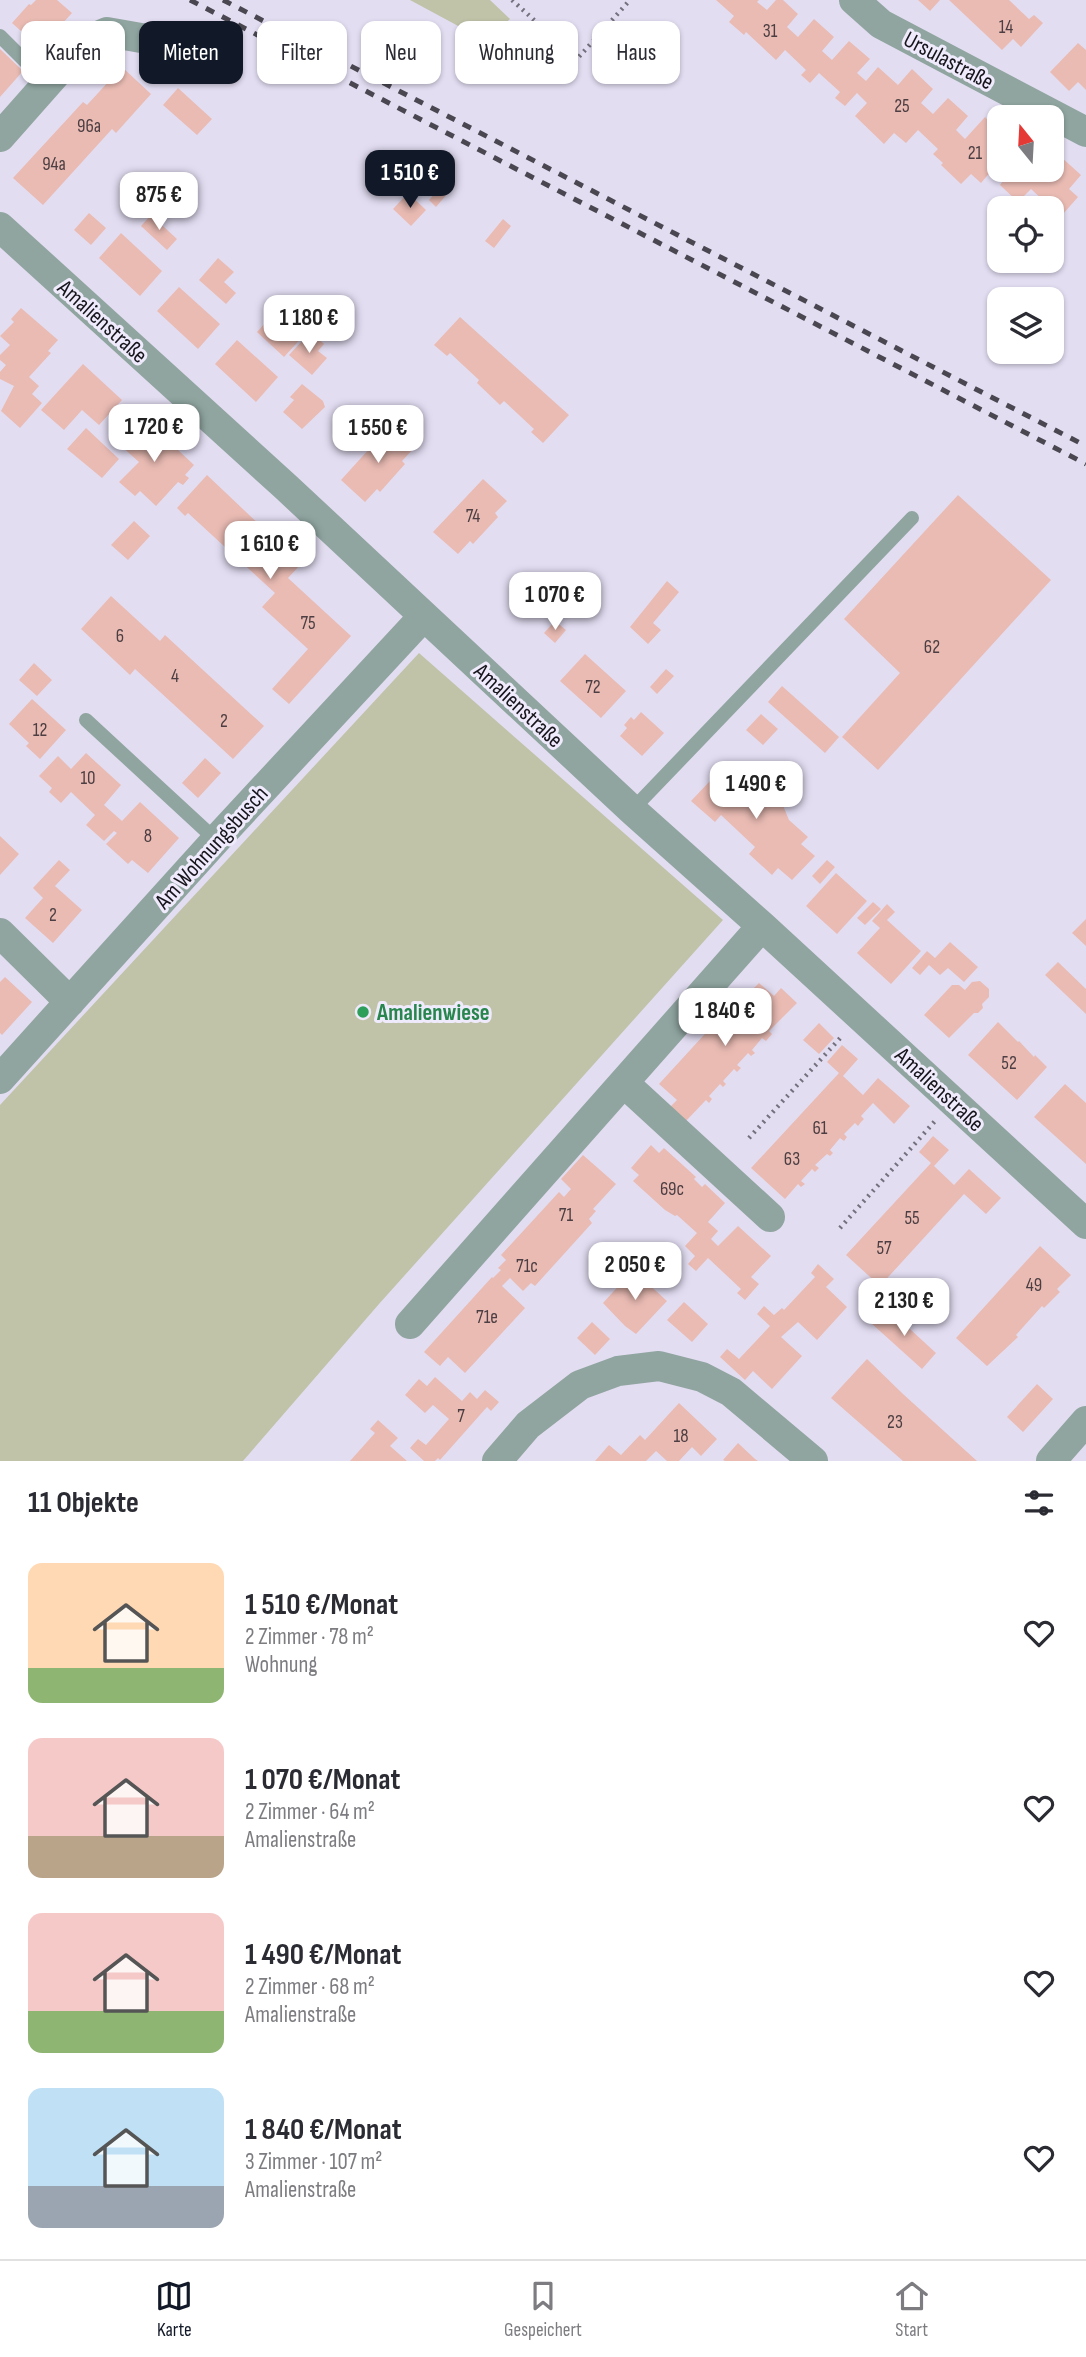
<!DOCTYPE html>
<html lang="de">
<head>
<meta charset="utf-8">
<style>
  body { margin:0; font-family:"Sofia Sans Condensed",sans-serif; background:#f7f7f7; color:#2b2b33; height:100vh; display:flex; flex-direction:column; font-size:26px; white-space:nowrap }
  * { box-sizing:border-box; margin:0 }
  p { font-size:23px; color:#7c7c81 }
  .icon { flex:none; width:38px; height:38px; fill:none; stroke:currentColor; stroke-width:2; stroke-linecap:round; stroke-linejoin:round }
  .map { position:relative; height:1461px; overflow:hidden }
  .side { display:flex; flex-direction:column; background:#fff; flex:1 }
  .side>* { flex:none }
  .hud { position:absolute; left:21px; top:21px; width:700px; height:63px; display:flex; gap:14px }
  .needle { width:46px; rotate:342deg }
  .controls { position:absolute; left:987px; top:105px; display:grid; gap:14px }
  .controls a { display:grid; place-items:center; width:77px; height:77px; border-radius:14px; background:#fff; box-shadow:0 2px 5px #0004; font-size:35px }
  .price { position:absolute; translate:-50% -60px; padding:0 16px; border-radius:14px; background:#fff; color:#222; font-size:23px; line-height:46px; filter:drop-shadow(0 2px 4px #0008) }
  .price::after { content:''; position:absolute; left:50%; top:42px; width:21px; height:16px; margin-left:-10px; background:inherit; clip-path:polygon(0 0,100% 0,50% 100%) }
  .price.on { background:#111827; color:#fff }
  ul { padding:0; list-style:none }
  li { display:flex; align-items:center; gap:21px; height:175px; padding:0 28px }
  li span { display:grid; place-items:center; flex:none; width:196px; height:140px; border-radius:14px; color:#555 }
  li>.icon { margin-inline-start:auto }
  span .icon { width:84px; height:84px; fill:#fffc; stroke-width:1 }
  li b { font-size:30px }
  h2 { display:flex; justify-content:space-between; align-items:center; height:84px; padding:0 28px; font-size:30px }
  .chip { padding:0 24px; border-radius:14px; background:#fff; box-shadow:0 2px 5px #0004; font-size:24px; line-height:63px }
  .chip.on { background:#111827; color:#fff }
  .tabs { display:flex; justify-content:space-around; align-items:center; height:98px; border-top:2px solid #e1e1e2; background:#fff; font-size:19px; color:#7c7c81 }
  .tabs a { display:grid; justify-items:center; gap:4px }
  .tabs .on { color:#111827 }
  .map>svg:first-child { display:block }
</style>
</head>
<body>
<div class="map">
<svg width="1086" height="1461" viewBox="0 0 1086 1461">
  <rect width="100%" height="100%" fill="#e3ddf2"/>
  <path fill="#c0c3a8" d="M410,0H490L510,19L486,41Z
    M419,653L723,920L379,1304L243,1461H0V1105Z"/>
  <path fill="#e9bbb3" d="M36,0H57L72,13L40,48L12,23L29,4L31,5Z
    M716,0H759L757,2L767,10L776,0H783L798,14L787,27L798,37L814,19L834,37L822,51L832,60L849,41L870,59L857,73L866,81L878,67L898,85L912,69L933,89L921,103L933,114L948,98L968,116L956,130L965,139L985,117L999,131V143L993,149L999,155V170H1033L1041,177L1048,170H1052V165L1060,156L1081,175L1069,189L1078,197L1056,222L1052,218V208H1041L1046,203L1031,189L1018,202L1000,185L1003,181L992,170L981,183L971,174L961,184L941,165L943,163L933,154L938,149L918,130L906,143L894,133L884,144L855,116L867,103L857,93L845,106L835,98L840,92L819,73L810,83L801,75L806,70L785,50L776,60L746,32L744,35L729,22L734,16Z
    M918,0H940L930,11Z
    M949,0H1009L1029,19L1034,15L1043,23L1021,47L1013,39L1002,50Z
    M1078,43L1086,50V90L1078,82L1069,91L1050,72Z
    M0,49L23,71L0,97Z
    M122,67L151,94L116,133L112,129L43,205L13,178L83,102L87,105Z
    M178,88L212,119L197,135L163,105Z
    M446,181L454,186L436,207L429,200Z
    M408,193L426,210L411,226L393,209Z
    M89,213L106,228L91,245L74,230Z
    M151,215L177,239L167,250L141,226Z
    M503,219L511,226L494,248L485,241Z
    M121,233L162,271L140,296L99,258Z
    M218,258L234,272L224,282L236,293L226,304L199,280Z
    M179,287L220,324L198,349L157,311Z
    M21,308L58,340L48,351L51,353L29,377L39,386L32,394L42,403L20,428L1,411L14,386L0,379V372L6,365L0,360V355L10,345L0,336L14,322L11,319Z
    M460,317L569,415L543,443L531,432L534,429L504,401L500,405L477,383L479,380L450,353L447,356L434,345Z
    M293,320L307,332L284,357L257,332L267,321L280,334Z
    M317,337L324,344L318,351L327,358L312,375L289,355L304,339L311,344Z
    M237,340L278,377L256,402L215,364Z
    M83,364L122,400L99,425L82,410L64,430L41,410Z
    M302,384L323,401L325,407L302,429L283,412L294,400L290,397Z
    M146,420L194,465L185,475L189,478L183,485L178,482L156,506L140,491L135,496L119,482L139,462L121,446Z
    M390,426L414,448L402,461L405,464L380,492L377,489L365,502L341,480Z
    M86,428L119,459L102,478L67,449Z
    M207,475L301,564L288,578L351,636L289,704L272,689L308,649L262,607L275,593L188,513L185,516L177,508Z
    M483,479L507,501L495,513L498,517L473,544L470,541L458,554L433,532Z
    M958,495L1051,580L878,770L842,737L900,673L844,619Z
    M134,521L150,536L128,560L111,545Z
    M667,581L679,592L653,623L661,630L648,644L630,627Z
    M111,596L160,641L165,635L264,726L233,759L135,669L130,675L81,629Z
    M555,621L566,630L555,643L544,633Z
    M585,654L626,691L601,718L560,681Z
    M34,663L52,680L37,696L19,680Z
    M666,669L674,676L657,694L650,687Z
    M782,686L839,737L825,753L768,702Z
    M32,699L66,730L40,759L26,746L29,743L9,724Z
    M641,712L664,733L642,756L620,736L627,728L624,725L631,717L634,720Z
    M761,714L778,729L763,745L746,730Z
    M86,753L121,785L104,805L122,821L140,802L179,838L148,873L132,860L128,864L106,844L117,833L114,831L104,841L86,825L95,815L71,792L61,803L49,792L52,788L39,776L58,756L71,769Z
    M205,758L221,773L198,798L182,783Z
    M727,763L745,779L770,790L782,803L789,820L808,837L801,844L815,856L792,880L778,868L772,875L749,854L755,847L721,815L715,822L691,801Z
    M0,836L19,854L0,875Z
    M59,860L70,870L55,886L82,910L53,943L25,918L43,898L33,888Z
    M827,860L835,867L820,884L812,876Z
    M836,873L867,901L837,934L806,906Z
    M873,902L881,909L865,925L857,918Z
    M887,904L895,912L887,920L921,951L891,984L857,953L880,928L872,921Z
    M1086,919V946L1072,933Z
    M950,942L978,967L964,982L948,968L940,975L929,965L920,975L912,968L927,951L935,958Z
    M1058,962L1086,989V1014L1045,975Z
    M5,977L32,1002L2,1035L0,1033V982Z
    M980,981L989,989V997L982,1004L983,1008L978,1013H974L949,1038L924,1015L952,985H959L965,990L972,982Z
    M759,983L774,996L781,988L797,1003L769,1031L772,1034L766,1041L762,1038L752,1050L755,1053L751,1056L748,1053L737,1065L741,1068L737,1072L734,1069L723,1081L726,1084L723,1087L720,1084L709,1096L712,1099L709,1103L706,1100L685,1122L669,1108L677,1100L659,1084L747,988L750,992Z
    M998,1022L1018,1042L1019,1041L1034,1057L1035,1055L1047,1067L1017,1100L968,1055Z
    M819,1023L834,1038L819,1054L803,1040Z
    M842,1045L858,1059L843,1076L863,1095L878,1078L910,1106L894,1124L873,1103L861,1116L864,1119L861,1122L858,1126L855,1123L844,1134L847,1137L844,1141L840,1138L830,1150L833,1153L830,1156L827,1154L815,1165L819,1168L815,1172L812,1169L801,1181L805,1184L801,1187L798,1184L785,1199L751,1168L839,1073L827,1062Z
    M1065,1084L1086,1103V1164L1034,1117Z
    M933,1136L949,1150L934,1166L954,1185L969,1169L1001,1198L986,1214L964,1194L880,1286L846,1255L931,1163L919,1152Z
    M651,1145L659,1153L664,1148L696,1177L694,1179L702,1187L705,1184L725,1203L708,1222L718,1231L711,1239L718,1246L738,1226L771,1256L751,1277L759,1284L745,1300L737,1293L741,1289L708,1258L696,1271L688,1264L695,1256L685,1246L697,1233L677,1215L675,1216L665,1210L633,1181L639,1175L631,1168Z
    M583,1155L616,1184L593,1209L596,1211L589,1219L592,1223L535,1286L531,1283L523,1291L510,1278L502,1286L525,1308L465,1373L448,1357L440,1366L424,1352L492,1277L493,1278L501,1270L498,1268L506,1260L501,1255L559,1192L564,1197L571,1189L561,1179Z
    M1040,1246L1071,1275L1057,1289L1060,1292L1044,1308L1042,1306L1016,1335L1018,1337L987,1366L956,1338Z
    M818,1264L834,1279L826,1287L847,1307L817,1340L798,1322L781,1337L802,1356L772,1389L753,1371L745,1380L720,1357L727,1349L739,1359L770,1326L757,1314L764,1306L774,1315L782,1308L784,1310L815,1277L811,1273Z
    M633,1270L667,1301L636,1334L625,1326L603,1303Z
    M684,1302L708,1324L692,1342L667,1320Z
    M886,1307L936,1353L922,1369L871,1323Z
    M592,1322L610,1339L595,1355L577,1338Z
    M867,1359L903,1394L977,1461H903L831,1398Z
    M435,1377L462,1401L470,1392L477,1399L485,1390L499,1402L491,1411L487,1407L440,1460L438,1458L435,1461H424L410,1448L418,1439L426,1445L449,1419L433,1405L425,1413L405,1395L419,1379L427,1386Z
    M1037,1384L1053,1399L1023,1432L1007,1417Z
    M679,1403L717,1439L701,1456L692,1447L679,1461H667L656,1451L646,1461H595L609,1445L621,1455L640,1435L645,1440Z
    M378,1420L398,1438L390,1446L407,1461H350L375,1433L370,1429Z
    M738,1443L755,1459L758,1461H725L723,1460Z"/>
  <g fill="none" stroke-linecap="round" stroke-linejoin="round">
    <path stroke="#74707d" stroke-width="4.5" stroke-dasharray="2 5" stroke-linecap="butt" d="M512,0L577,59L630,0
      M749,1138L843,1035
      M840,1228L936,1120"/>
    <path stroke="#90a5a0" stroke-width="14" d="M0,36L47,83
      M86,720L216,840
      M632,810L912,518"/>
    <path stroke="#90a5a0" stroke-width="30" d="M854,0L881,24L1086,132
      M0,137L84,42L107,32L141,38
      M0,227L286,487L632,810L762,926L1086,1224
      M0,933L70,1002
      M0,1079L216,840L423,617
      M624,1083L770,1217
      M410,1324L762,926
      M497,1461L528,1425L580,1385L618,1371L659,1366L702,1377L731,1392L813,1461
      M1051,1461L1086,1421"/>
    <path stroke="#4a4751" stroke-width="5" stroke-dasharray="9 9" stroke-linecap="butt" d="M190,0L1086,464
      M223,0L1086,446"/>
  </g>
  <circle fill="#2e9e5b" stroke="#f0ebfc" stroke-width="2.5" cx="363" cy="1012" r="7"/>
  <g text-anchor="middle" stroke-width="6" stroke-linejoin="round" paint-order="stroke">
    <g font-size="19" fill="#4c3e42">
      <text x="1006" y="33">14</text>
      <text x="770" y="37">31</text>
      <text x="902" y="112">25</text>
      <text x="89" y="132">96a</text>
      <text x="975" y="159">21</text>
      <text x="54" y="170">94a</text>
      <text x="473" y="522">74</text>
      <text x="308" y="629">75</text>
      <text x="120" y="642">6</text>
      <text x="932" y="653">62</text>
      <text x="175" y="682">4</text>
      <text x="593" y="693">72</text>
      <text x="224" y="727">2</text>
      <text x="40" y="736">12</text>
      <text x="88" y="784">10</text>
      <text x="148" y="842">8</text>
      <text x="53" y="921">2</text>
      <text x="1009" y="1069">52</text>
      <text x="820" y="1134">61</text>
      <text x="792" y="1165">63</text>
      <text x="672" y="1195">69c</text>
      <text x="566" y="1221">71</text>
      <text x="912" y="1224">55</text>
      <text x="884" y="1254">57</text>
      <text x="527" y="1272">71c</text>
      <text x="1034" y="1291">49</text>
      <text x="487" y="1323">71e</text>
      <text x="461" y="1422">7</text>
      <text x="895" y="1428">23</text>
      <text x="681" y="1442">18</text>
    </g>
    <g font-size="23" fill="#17151c" stroke="#f0ebfc">
      <text transform="translate(949 60) rotate(28)" y="8">Ursulastraße</text>
      <text transform="translate(103 321) rotate(42)" y="8">Amalienstraße</text>
      <text transform="translate(519 705) rotate(43)" y="8">Amalienstraße</text>
      <text transform="translate(211 847) rotate(-48)" y="8">Am Wohnungsbusch</text>
      <text transform="translate(940 1089) rotate(43)" y="8">Amalienstraße</text>
    </g>
    <g font-size="23" font-weight="bold" fill="#27864d" stroke="#f0ebfc" text-anchor="start">
      <text x="377" y="1020">Amalienwiese</text>
    </g>
  </g>
</svg>
<div class="controls">
<a><svg class="needle" viewBox="-14 -14 28 28"><path d="M0-13l5 13h-10z" fill="#e53935"/><path d="M0 13l5-13h-10z" fill="#7c7c81"/></svg></a>
<a><svg class="icon" aria-label="locate" viewBox="0 0 24 24"><circle cx="12" cy="12" r="6"/><path d="M12 2v4M12 18v4M2 12h4M18 12h4"/></svg></a>
<a><svg class="icon" aria-label="layers" viewBox="0 0 24 24"><path d="M12 4l9 5-9 5-9-5zM3 14l9 5 9-5"/></svg></a>
</div>
<b class="price on" style="left:410px;top:210px">1 510 €</b>
<b class="price" style="left:159px;top:232px">875 €</b>
<b class="price" style="left:309px;top:355px">1 180 €</b>
<b class="price" style="left:154px;top:464px">1 720 €</b>
<b class="price" style="left:378px;top:465px">1 550 €</b>
<b class="price" style="left:270px;top:581px">1 610 €</b>
<b class="price" style="left:555px;top:632px">1 070 €</b>
<b class="price" style="left:756px;top:821px">1 490 €</b>
<b class="price" style="left:725px;top:1048px">1 840 €</b>
<b class="price" style="left:635px;top:1302px">2 050 €</b>
<b class="price" style="left:904px;top:1338px">2 130 €</b>
<div class="hud">
<a class="chip">Kaufen</a>
<a class="chip on">Mieten</a>
<a class="chip">Filter</a>
<a class="chip">Neu</a>
<a class="chip">Wohnung</a>
<a class="chip">Haus</a>
</div>
</div>
<section class="side">
<h2>11 Objekte<svg class="icon" aria-label="filters" viewBox="0 0 24 24"><path d="M4 7h16M4 17h16"/><circle cx="9" cy="7" r="2"/><circle cx="15" cy="17" r="2"/></svg></h2>
<ul>
<li><span style="background:linear-gradient(#ffd9b3 75%,#8fb573 0)"><svg class="icon" aria-label="home" viewBox="0 0 24 24"><path d="M3 11l9-7 9 7M6 9v11h12V9"/></svg></span><div><b>1 510 €/Monat</b><p>2 Zimmer · 78 m²</p><p>Wohnung</p></div><svg class="icon" aria-label="heart" viewBox="0 0 24 24"><path d="M12 20l-8-8c-3-5 5-10 8-4 3-6 11-1 8 4z"/></svg></li>
<li><span style="background:linear-gradient(#f6c9c9 70%,#b9a48a 0)"><svg class="icon" aria-label="home" viewBox="0 0 24 24"><path d="M3 11l9-7 9 7M6 9v11h12V9"/></svg></span><div><b>1 070 €/Monat</b><p>2 Zimmer · 64 m²</p><p>Amalienstraße</p></div><svg class="icon" aria-label="heart" viewBox="0 0 24 24"><path d="M12 20l-8-8c-3-5 5-10 8-4 3-6 11-1 8 4z"/></svg></li>
<li><span style="background:linear-gradient(#f6c9c9 70%,#8fb573 0)"><svg class="icon" aria-label="home" viewBox="0 0 24 24"><path d="M3 11l9-7 9 7M6 9v11h12V9"/></svg></span><div><b>1 490 €/Monat</b><p>2 Zimmer · 68 m²</p><p>Amalienstraße</p></div><svg class="icon" aria-label="heart" viewBox="0 0 24 24"><path d="M12 20l-8-8c-3-5 5-10 8-4 3-6 11-1 8 4z"/></svg></li>
<li><span style="background:linear-gradient(#bfe0f5 70%,#9aa5b1 0)"><svg class="icon" aria-label="home" viewBox="0 0 24 24"><path d="M3 11l9-7 9 7M6 9v11h12V9"/></svg></span><div><b>1 840 €/Monat</b><p>3 Zimmer · 107 m²</p><p>Amalienstraße</p></div><svg class="icon" aria-label="heart" viewBox="0 0 24 24"><path d="M12 20l-8-8c-3-5 5-10 8-4 3-6 11-1 8 4z"/></svg></li>
</ul>
</section>
<nav class="tabs">
<a class="on"><svg class="icon" aria-label="map" viewBox="0 0 24 24"><path d="M3 6l6-2 6 2 6-2v14l-6 2-6-2-6 2zM9 4v14M15 6v14"/></svg>Karte</a>
<a><svg class="icon" aria-label="saved" viewBox="0 0 24 24"><path d="M7 4h10v16l-5-4-5 4z"/></svg>Gespeichert</a>
<a><svg class="icon" aria-label="home" viewBox="0 0 24 24"><path d="M3 11l9-7 9 7M6 9v11h12V9"/></svg>Start</a>
</nav>
</body>
</html>
